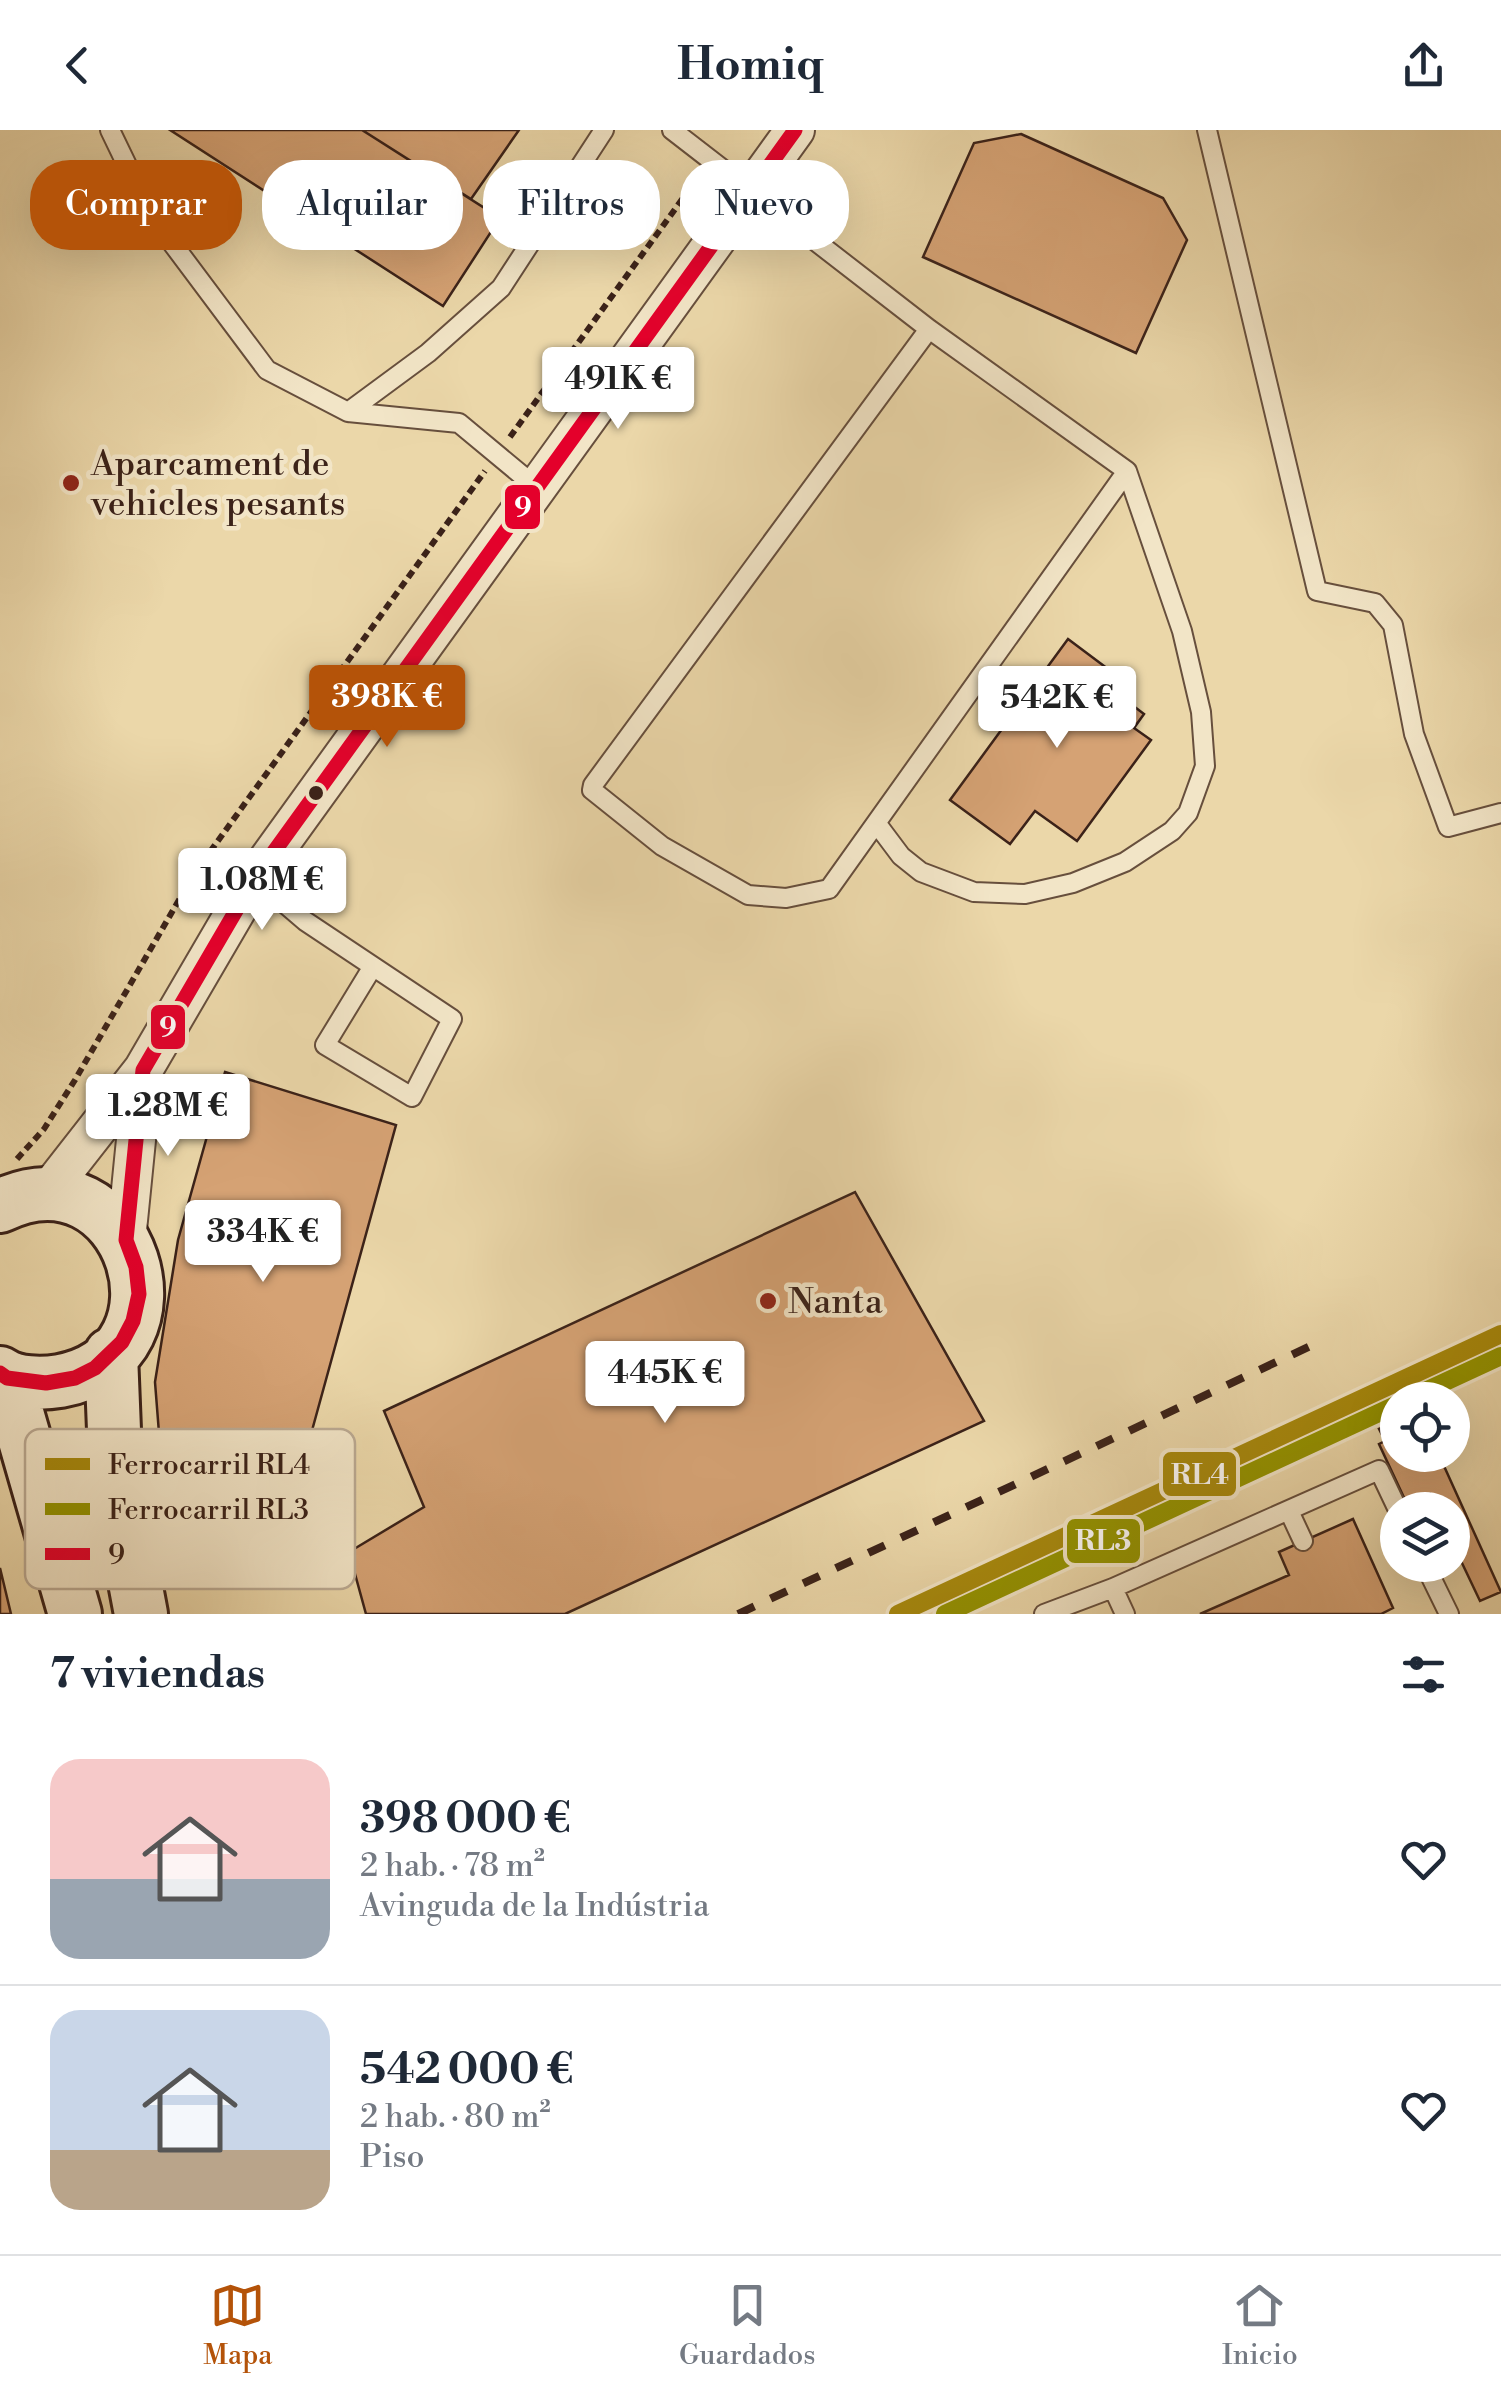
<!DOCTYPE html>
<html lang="es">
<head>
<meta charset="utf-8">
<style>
  body { margin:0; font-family:"Libre Bodoni",serif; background:#f6f6f7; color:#1f2937; height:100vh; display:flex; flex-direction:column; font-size:38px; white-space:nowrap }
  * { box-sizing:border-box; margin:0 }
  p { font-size:32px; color:#747a83 }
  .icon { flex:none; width:55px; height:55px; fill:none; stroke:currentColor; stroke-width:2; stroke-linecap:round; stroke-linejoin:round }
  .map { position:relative; height:1484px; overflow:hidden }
  .drawer { display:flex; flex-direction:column; background:#fff; flex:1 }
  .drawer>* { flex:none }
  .guide { position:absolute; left:30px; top:30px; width:1000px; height:90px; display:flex; gap:20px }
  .fabs { position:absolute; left:1380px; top:1252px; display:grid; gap:20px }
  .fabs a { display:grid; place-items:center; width:90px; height:90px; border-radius:50%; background:#fff; box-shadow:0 10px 40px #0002; font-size:50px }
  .price { position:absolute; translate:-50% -85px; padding:0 22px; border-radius:10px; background:#fff; color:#222; font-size:32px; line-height:65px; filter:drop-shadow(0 2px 5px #0008) }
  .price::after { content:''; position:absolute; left:50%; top:60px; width:30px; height:22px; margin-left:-15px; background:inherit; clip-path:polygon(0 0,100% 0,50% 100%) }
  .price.current { background:#b45309; color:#fff }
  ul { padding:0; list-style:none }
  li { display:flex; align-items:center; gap:30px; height:250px; padding:0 50px }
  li+li { border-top:2px solid #e0e1e3 }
  li span { display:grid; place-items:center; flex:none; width:280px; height:200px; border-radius:30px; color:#555 }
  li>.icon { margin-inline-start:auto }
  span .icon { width:120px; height:120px; fill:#fffc; stroke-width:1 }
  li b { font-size:42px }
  h2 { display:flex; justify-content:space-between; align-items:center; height:120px; padding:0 50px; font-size:42px }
  .tag { padding:0 35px; border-radius:40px; background:#fff; box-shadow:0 10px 40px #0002; font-size:35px; line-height:90px }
  .tag.current { background:#b45309; color:#fff }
  header { display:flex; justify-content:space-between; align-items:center; height:130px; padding:0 50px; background:#fff; font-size:45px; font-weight:800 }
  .tab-bar { display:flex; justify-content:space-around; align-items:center; height:140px; border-top:2px solid #e0e1e3; background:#fff; font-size:28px; color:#747a83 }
  .tab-bar a { display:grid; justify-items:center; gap:5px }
  .tab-bar .current { color:#b45309 }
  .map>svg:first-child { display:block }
</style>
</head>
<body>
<header><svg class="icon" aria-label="back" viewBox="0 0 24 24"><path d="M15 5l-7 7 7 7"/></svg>Homiq<svg class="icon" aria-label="share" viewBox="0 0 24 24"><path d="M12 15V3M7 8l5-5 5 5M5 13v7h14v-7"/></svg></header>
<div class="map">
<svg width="1501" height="1484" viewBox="0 0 1501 1484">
  <rect width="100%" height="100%" fill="#ebd7a9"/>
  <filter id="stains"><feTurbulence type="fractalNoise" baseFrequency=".002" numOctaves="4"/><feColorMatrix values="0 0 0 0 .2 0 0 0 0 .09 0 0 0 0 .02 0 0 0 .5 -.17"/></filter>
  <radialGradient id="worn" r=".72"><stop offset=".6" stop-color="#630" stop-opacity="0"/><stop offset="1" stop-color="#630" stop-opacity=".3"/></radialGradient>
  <path fill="#d5a274" stroke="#3b2219" stroke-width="2.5" d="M170,0H362L500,88L443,176Z
    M362,0H519L471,69Z
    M1021,4L1163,68L1187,110L1136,223L923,127L974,13Z
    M1068,509L1128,554L1119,565L1144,584L1134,598L1151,610L1077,711L1035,681L1010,714L950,670Z
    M225,942L396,995L294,1366L163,1354L155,1252L178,1110Z
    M855,1062L984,1291L565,1484H366L349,1422L424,1377L384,1281Z
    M1398,1291V1325H1439L1501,1462L1480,1471L1452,1412V1380H1437L1430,1364L1407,1374L1379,1314L1385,1311L1379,1299Z
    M1353,1389L1393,1478L1381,1484H1200L1289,1445L1279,1422Z
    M0,1438L11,1484H0Z"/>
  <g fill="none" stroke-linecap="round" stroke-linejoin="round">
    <defs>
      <path id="service" d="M110,0L151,85L267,240L348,282L428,223L501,158L604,0
        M672,0L929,199L1127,341L1182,501L1201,582L1205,636L1188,683L1172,701L1125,732L1073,753L1025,764L974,762L921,742L901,726L877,694
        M1207,0L1317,461L1375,473L1393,495L1414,604L1448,697L1501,683
        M929,199L593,655L592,660L662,716L748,765L786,768L829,759L1127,341
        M348,282L459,293L536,357
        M255,748L305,791L452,889L412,967L325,915L372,838
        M1289,1381L1303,1411
        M1425,1435L1449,1484
        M1113,1458L1125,1484
        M1044,1484L1113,1458L1379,1340L1398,1380"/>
      <path id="minor" d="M46,1064L143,940L255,748L795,0
        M126,1110L143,940"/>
      <path id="secondary" d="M0,1076C131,1012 200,1225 60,1251C42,1254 15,1254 0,1243
        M111,1224L116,1351L141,1484
        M7,1248L75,1484"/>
    </defs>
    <use href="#service" stroke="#674f3d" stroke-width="22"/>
    <use href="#minor" stroke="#674f3d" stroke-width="42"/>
    <use href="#secondary" stroke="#3b2219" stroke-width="58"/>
    <path stroke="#3b2219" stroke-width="6" stroke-dasharray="8 5" stroke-linecap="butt" d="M510,307L699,46
      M17,1029L44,999L75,950L194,744L485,341"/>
    <use href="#service" stroke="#f2e5c7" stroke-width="18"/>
    <use href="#minor" stroke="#f2e5c7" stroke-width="38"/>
    <use href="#secondary" stroke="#f2e5c7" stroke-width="52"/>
    <path stroke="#3b2219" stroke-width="8" stroke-dasharray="18 18" stroke-linecap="butt" d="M738,1484L1319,1212"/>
    <defs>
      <path id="bus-1" d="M0,1243L7,1248L46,1253L75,1248L95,1238L122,1212L133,1191L139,1164L136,1137L126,1110L143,940L255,748L795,0"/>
    </defs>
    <use href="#bus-1" stroke="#f2e5c7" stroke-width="22"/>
    <use href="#bus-1" stroke="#e4002b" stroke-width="15"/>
    <defs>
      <path id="rail-1" d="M898,1484L1501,1204"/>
      <path id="rail-2" d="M1406,1270L1501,1226
        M945,1484L1398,1274"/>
    </defs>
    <use href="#rail-1" stroke="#f2e5c7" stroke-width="25"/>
    <use href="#rail-2" stroke="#f2e5c7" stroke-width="25"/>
    <use href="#rail-1" stroke="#a7890d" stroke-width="18"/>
    <use href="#rail-2" stroke="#949300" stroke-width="18"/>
  </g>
  <g fill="#8f2418" stroke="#f2e5c7" stroke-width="4">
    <circle cx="71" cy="353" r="10"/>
    <circle cx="768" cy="1171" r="10"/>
  </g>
  <circle fill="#3b2219" stroke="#f2e5c7" stroke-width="4" cx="316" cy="663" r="9"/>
  <g text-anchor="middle" stroke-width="9" stroke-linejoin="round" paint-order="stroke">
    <g font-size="35" fill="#3b2219" stroke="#f2e5c7" text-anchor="start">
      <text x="91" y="345">Aparcament de<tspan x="91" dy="40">vehicles pesants</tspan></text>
      <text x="788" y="1183">Nanta</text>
    </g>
  </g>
  <rect x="25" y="1299" width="330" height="160" rx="15" fill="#f2e5c7" stroke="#bbaa93" stroke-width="2.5"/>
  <rect x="45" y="1328" width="45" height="12" fill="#a7890d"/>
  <rect x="45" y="1373" width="45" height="12" fill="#949300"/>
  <rect x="45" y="1418" width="45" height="12" fill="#e4002b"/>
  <g font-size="28" fill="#3b2219">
    <text x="108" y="1344">Ferrocarril RL4</text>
    <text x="108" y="1389">Ferrocarril RL3</text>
    <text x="108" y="1434">9</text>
  </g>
  <g stroke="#f2e5c7" stroke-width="4">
    <rect x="503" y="353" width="39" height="48" rx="10" fill="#e4002b"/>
    <rect x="149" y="873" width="38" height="48" rx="10" fill="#e4002b"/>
    <rect x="1161" y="1320" width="77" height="48" rx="10" fill="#a7890d"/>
    <rect x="1065" y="1387" width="77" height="48" rx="10" fill="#949300"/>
  </g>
  <g font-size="28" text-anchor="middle" font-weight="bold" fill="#fff">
    <text x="523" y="387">9</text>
    <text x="168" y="907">9</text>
    <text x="1200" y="1354">RL4</text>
    <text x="1103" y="1420">RL3</text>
  </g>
  <rect width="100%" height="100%" filter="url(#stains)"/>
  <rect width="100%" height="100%" fill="url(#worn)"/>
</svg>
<div class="fabs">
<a><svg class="icon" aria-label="locate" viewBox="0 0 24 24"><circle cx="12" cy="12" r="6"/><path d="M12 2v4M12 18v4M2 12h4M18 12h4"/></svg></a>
<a><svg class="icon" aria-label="layers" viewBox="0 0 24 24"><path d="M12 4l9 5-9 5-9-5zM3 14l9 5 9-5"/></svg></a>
</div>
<b class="price" style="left:618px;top:302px">491K €</b>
<b class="price current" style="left:387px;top:620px">398K €</b>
<b class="price" style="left:1057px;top:621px">542K €</b>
<b class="price" style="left:262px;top:803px">1.08M €</b>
<b class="price" style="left:168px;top:1029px">1.28M €</b>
<b class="price" style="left:263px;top:1155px">334K €</b>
<b class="price" style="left:665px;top:1296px">445K €</b>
<div class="guide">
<a class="tag current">Comprar</a>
<a class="tag">Alquilar</a>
<a class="tag">Filtros</a>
<a class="tag">Nuevo</a>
</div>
</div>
<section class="drawer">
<h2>7 viviendas<svg class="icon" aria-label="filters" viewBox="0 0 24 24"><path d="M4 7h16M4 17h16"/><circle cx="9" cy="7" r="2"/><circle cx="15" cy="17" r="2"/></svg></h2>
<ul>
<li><span style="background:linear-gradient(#f6c9c9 60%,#9aa5b1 0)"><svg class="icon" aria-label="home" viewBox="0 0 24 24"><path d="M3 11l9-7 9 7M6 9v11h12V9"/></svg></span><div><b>398 000 €</b><p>2 hab. · 78 m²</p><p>Avinguda de la Indústria</p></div><svg class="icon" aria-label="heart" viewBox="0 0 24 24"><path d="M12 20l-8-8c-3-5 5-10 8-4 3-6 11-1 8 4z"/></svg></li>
<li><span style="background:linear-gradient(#c9d6e8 70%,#b9a48a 0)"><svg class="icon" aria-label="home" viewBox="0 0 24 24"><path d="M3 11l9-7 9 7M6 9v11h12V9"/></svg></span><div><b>542 000 €</b><p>2 hab. · 80 m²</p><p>Piso</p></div><svg class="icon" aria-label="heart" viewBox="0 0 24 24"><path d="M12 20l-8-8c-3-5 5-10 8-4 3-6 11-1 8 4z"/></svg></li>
</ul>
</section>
<nav class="tab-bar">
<a class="current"><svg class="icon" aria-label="map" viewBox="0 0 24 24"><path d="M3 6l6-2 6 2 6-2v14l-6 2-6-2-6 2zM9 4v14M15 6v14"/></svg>Mapa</a>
<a><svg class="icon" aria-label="saved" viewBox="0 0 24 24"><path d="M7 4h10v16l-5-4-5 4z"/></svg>Guardados</a>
<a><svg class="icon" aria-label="home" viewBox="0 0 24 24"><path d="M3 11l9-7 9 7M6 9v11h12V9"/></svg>Inicio</a>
</nav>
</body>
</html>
